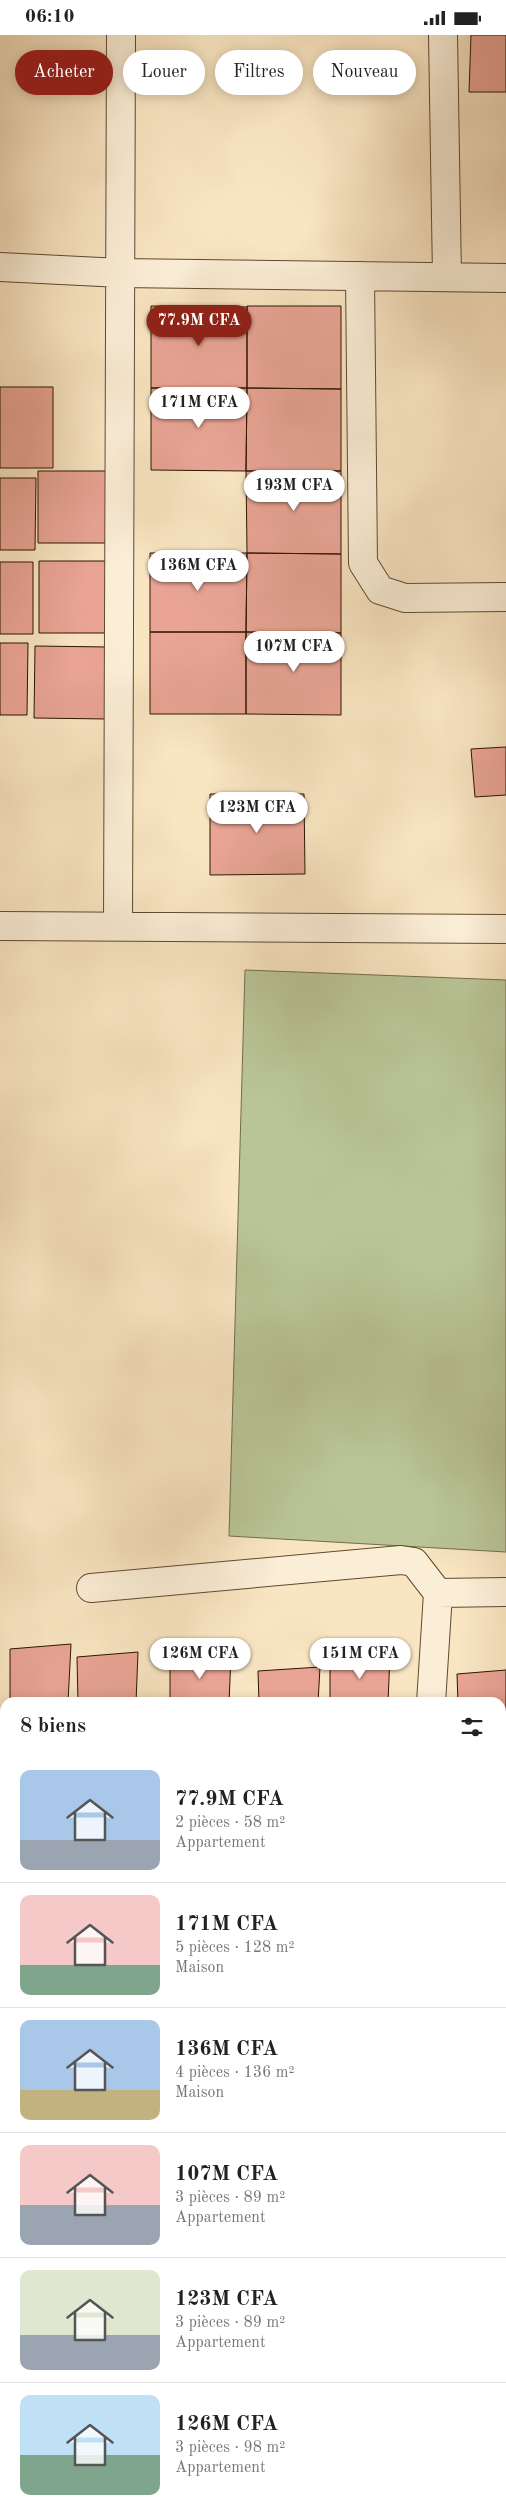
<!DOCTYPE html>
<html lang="fr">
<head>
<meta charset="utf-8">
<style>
  body { margin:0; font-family:"Old Standard TT",serif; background:#f2f2f2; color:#222; height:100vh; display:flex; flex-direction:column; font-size:19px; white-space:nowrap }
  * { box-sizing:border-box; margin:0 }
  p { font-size:16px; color:#767676 }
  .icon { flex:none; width:28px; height:28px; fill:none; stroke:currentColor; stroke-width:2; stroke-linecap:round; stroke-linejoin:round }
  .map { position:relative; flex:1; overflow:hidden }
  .panel { position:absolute; left:0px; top:1662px; width:506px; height:821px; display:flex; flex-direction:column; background:#fff; border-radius:15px 15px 0 0; box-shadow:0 2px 12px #0003 }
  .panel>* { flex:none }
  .guide { position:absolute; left:15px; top:15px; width:476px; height:45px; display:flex; gap:10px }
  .price { position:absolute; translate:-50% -42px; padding:0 11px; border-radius:18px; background:#fff; color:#222; font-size:16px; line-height:32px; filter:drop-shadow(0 1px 2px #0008) }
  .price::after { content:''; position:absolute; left:50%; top:30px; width:15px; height:11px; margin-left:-8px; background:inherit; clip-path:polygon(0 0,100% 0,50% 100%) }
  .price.selected { background:#8f2418; color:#fff }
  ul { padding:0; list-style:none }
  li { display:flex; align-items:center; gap:15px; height:125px; padding:0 20px }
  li+li { border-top:1px solid #e0e0e0 }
  li span { display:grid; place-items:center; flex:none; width:140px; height:100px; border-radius:10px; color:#555 }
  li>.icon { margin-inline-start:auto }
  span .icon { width:60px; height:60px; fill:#fffc; stroke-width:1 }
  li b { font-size:21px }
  h2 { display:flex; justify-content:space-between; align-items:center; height:60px; padding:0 20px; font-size:21px }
  .pill { padding:0 18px; border-radius:22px; background:#fff; box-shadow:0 2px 12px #0003; font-size:18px; line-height:45px }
  .pill.selected { background:#8f2418; color:#fff }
  .status { display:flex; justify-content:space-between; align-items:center; height:35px; padding:0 25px; background:#fff; direction:ltr }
  .status svg { height:14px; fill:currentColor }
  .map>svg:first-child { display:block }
</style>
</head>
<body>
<div class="status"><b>06:10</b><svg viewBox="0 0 49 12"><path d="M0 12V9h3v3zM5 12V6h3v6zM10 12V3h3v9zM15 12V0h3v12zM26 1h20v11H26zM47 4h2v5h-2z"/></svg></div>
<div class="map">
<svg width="506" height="2483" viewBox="0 0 506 2483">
  <rect width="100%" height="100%" fill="#f9e5c2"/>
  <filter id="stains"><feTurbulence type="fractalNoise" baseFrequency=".004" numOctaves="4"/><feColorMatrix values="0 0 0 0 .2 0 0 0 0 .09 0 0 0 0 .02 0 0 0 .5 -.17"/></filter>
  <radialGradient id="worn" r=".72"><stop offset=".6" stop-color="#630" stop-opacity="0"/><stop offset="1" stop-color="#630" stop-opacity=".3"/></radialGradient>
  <path fill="#b9c597" stroke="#726d4c" d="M245,935L506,945V1517L229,1501Z"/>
  <path fill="#e9a495" stroke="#2c1501" d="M471,0H506V57H469Z
    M151,271L247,272V353H151Z
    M247,271H341V354L247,353Z
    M0,352H53V433H0Z
    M151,353H247L246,436L151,435Z
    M247,353L341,354V436H246Z
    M38,436H111V508H38Z
    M246,436H341V519L247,518Z
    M0,443H36L35,515H0Z
    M150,518H247L246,597H150Z
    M247,518L341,519V598L246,597Z
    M39,526H112V598H39Z
    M0,527H33V599H0Z
    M150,597H246V679H150Z
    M246,597L341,598V680L246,679Z
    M0,608H28L27,680H0Z
    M35,611L108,612L107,684L34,683Z
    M506,712V760L475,762L471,714Z
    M210,759H304L305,839L210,840Z
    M71,1609L68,1668H10V1614Z
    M138,1617L136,1668H78L77,1622Z
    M390,1619L388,1668H330V1624Z
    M231,1620L229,1668H170V1624Z
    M320,1632L318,1668H259L258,1636Z
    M506,1635V1697H501V1668H458L457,1639Z
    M0,1738H2L0,1786Z
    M0,1878H5V1940H0Z
    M0,2007H5V2069L0,2068Z
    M501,2438H506V2483H486V2479H501Z
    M168,2479H227L226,2483H168Z
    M242,2479H301V2483H242Z
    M309,2479H369V2483H309Z
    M384,2479H442V2483Z"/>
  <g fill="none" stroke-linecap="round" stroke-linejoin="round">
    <defs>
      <path id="street" d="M443,0L447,242
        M0,232L121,238L506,243
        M360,241L363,528L380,555L405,563L506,562
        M118,890L121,0
        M0,891L506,894
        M91,1553L401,1525L414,1527L438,1558L431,1668
        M438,1558L506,1557
        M0,1715H5
        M501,1720H506
        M0,1974H5
        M501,1977H506
        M501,2392H506
        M0,2394H5
        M0,2460L5,2474"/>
    </defs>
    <use href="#street" stroke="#5f4931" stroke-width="30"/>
    <path stroke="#2c1501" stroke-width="3" stroke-dasharray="4 2.5" stroke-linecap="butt" d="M0,2243H5
      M501,2245L502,2226
      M476,2483V2479"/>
    <use href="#street" stroke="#fbeed7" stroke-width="28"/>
  </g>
  <rect width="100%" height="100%" filter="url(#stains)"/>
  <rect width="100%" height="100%" fill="url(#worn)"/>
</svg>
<b class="price selected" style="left:199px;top:312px">77.9M CFA</b>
<b class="price" style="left:199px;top:394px">171M CFA</b>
<b class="price" style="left:294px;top:477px">193M CFA</b>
<b class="price" style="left:198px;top:557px">136M CFA</b>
<b class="price" style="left:294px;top:638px">107M CFA</b>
<b class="price" style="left:257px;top:799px">123M CFA</b>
<b class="price" style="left:200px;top:1645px">126M CFA</b>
<b class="price" style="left:360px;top:1645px">151M CFA</b>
<div class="guide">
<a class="pill selected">Acheter</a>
<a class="pill">Louer</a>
<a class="pill">Filtres</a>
<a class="pill">Nouveau</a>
</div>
<section class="panel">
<h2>8 biens<svg class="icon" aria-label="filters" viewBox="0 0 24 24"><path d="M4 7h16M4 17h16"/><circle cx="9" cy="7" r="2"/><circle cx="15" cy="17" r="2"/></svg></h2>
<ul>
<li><span style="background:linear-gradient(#a9c7e8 70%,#9aa5b1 0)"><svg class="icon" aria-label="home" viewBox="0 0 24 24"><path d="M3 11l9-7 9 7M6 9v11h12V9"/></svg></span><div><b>77.9M CFA</b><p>2 pièces · 58 m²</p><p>Appartement</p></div></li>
<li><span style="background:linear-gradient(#f6c9c9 70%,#7fa58c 0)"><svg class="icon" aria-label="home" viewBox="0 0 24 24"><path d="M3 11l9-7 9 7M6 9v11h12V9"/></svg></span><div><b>171M CFA</b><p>5 pièces · 128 m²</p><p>Maison</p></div></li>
<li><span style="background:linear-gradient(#a9c7e8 70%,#c2b280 0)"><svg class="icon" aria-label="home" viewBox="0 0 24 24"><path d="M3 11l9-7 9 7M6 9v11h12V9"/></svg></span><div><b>136M CFA</b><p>4 pièces · 136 m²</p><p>Maison</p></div></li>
<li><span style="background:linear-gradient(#f6c9c9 60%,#9aa5b1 0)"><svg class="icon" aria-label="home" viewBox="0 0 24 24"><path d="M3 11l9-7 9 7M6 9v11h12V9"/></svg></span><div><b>107M CFA</b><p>3 pièces · 89 m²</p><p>Appartement</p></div></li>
<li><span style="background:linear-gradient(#dfe7d0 65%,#9aa5b1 0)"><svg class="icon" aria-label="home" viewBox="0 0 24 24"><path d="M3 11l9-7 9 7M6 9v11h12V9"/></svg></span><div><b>123M CFA</b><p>3 pièces · 89 m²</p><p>Appartement</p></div></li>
<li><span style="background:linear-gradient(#bfe0f5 60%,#7fa58c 0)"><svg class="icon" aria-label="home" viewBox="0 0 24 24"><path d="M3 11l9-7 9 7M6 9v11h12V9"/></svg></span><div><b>126M CFA</b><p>3 pièces · 98 m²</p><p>Appartement</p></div></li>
</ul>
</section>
</div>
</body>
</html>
